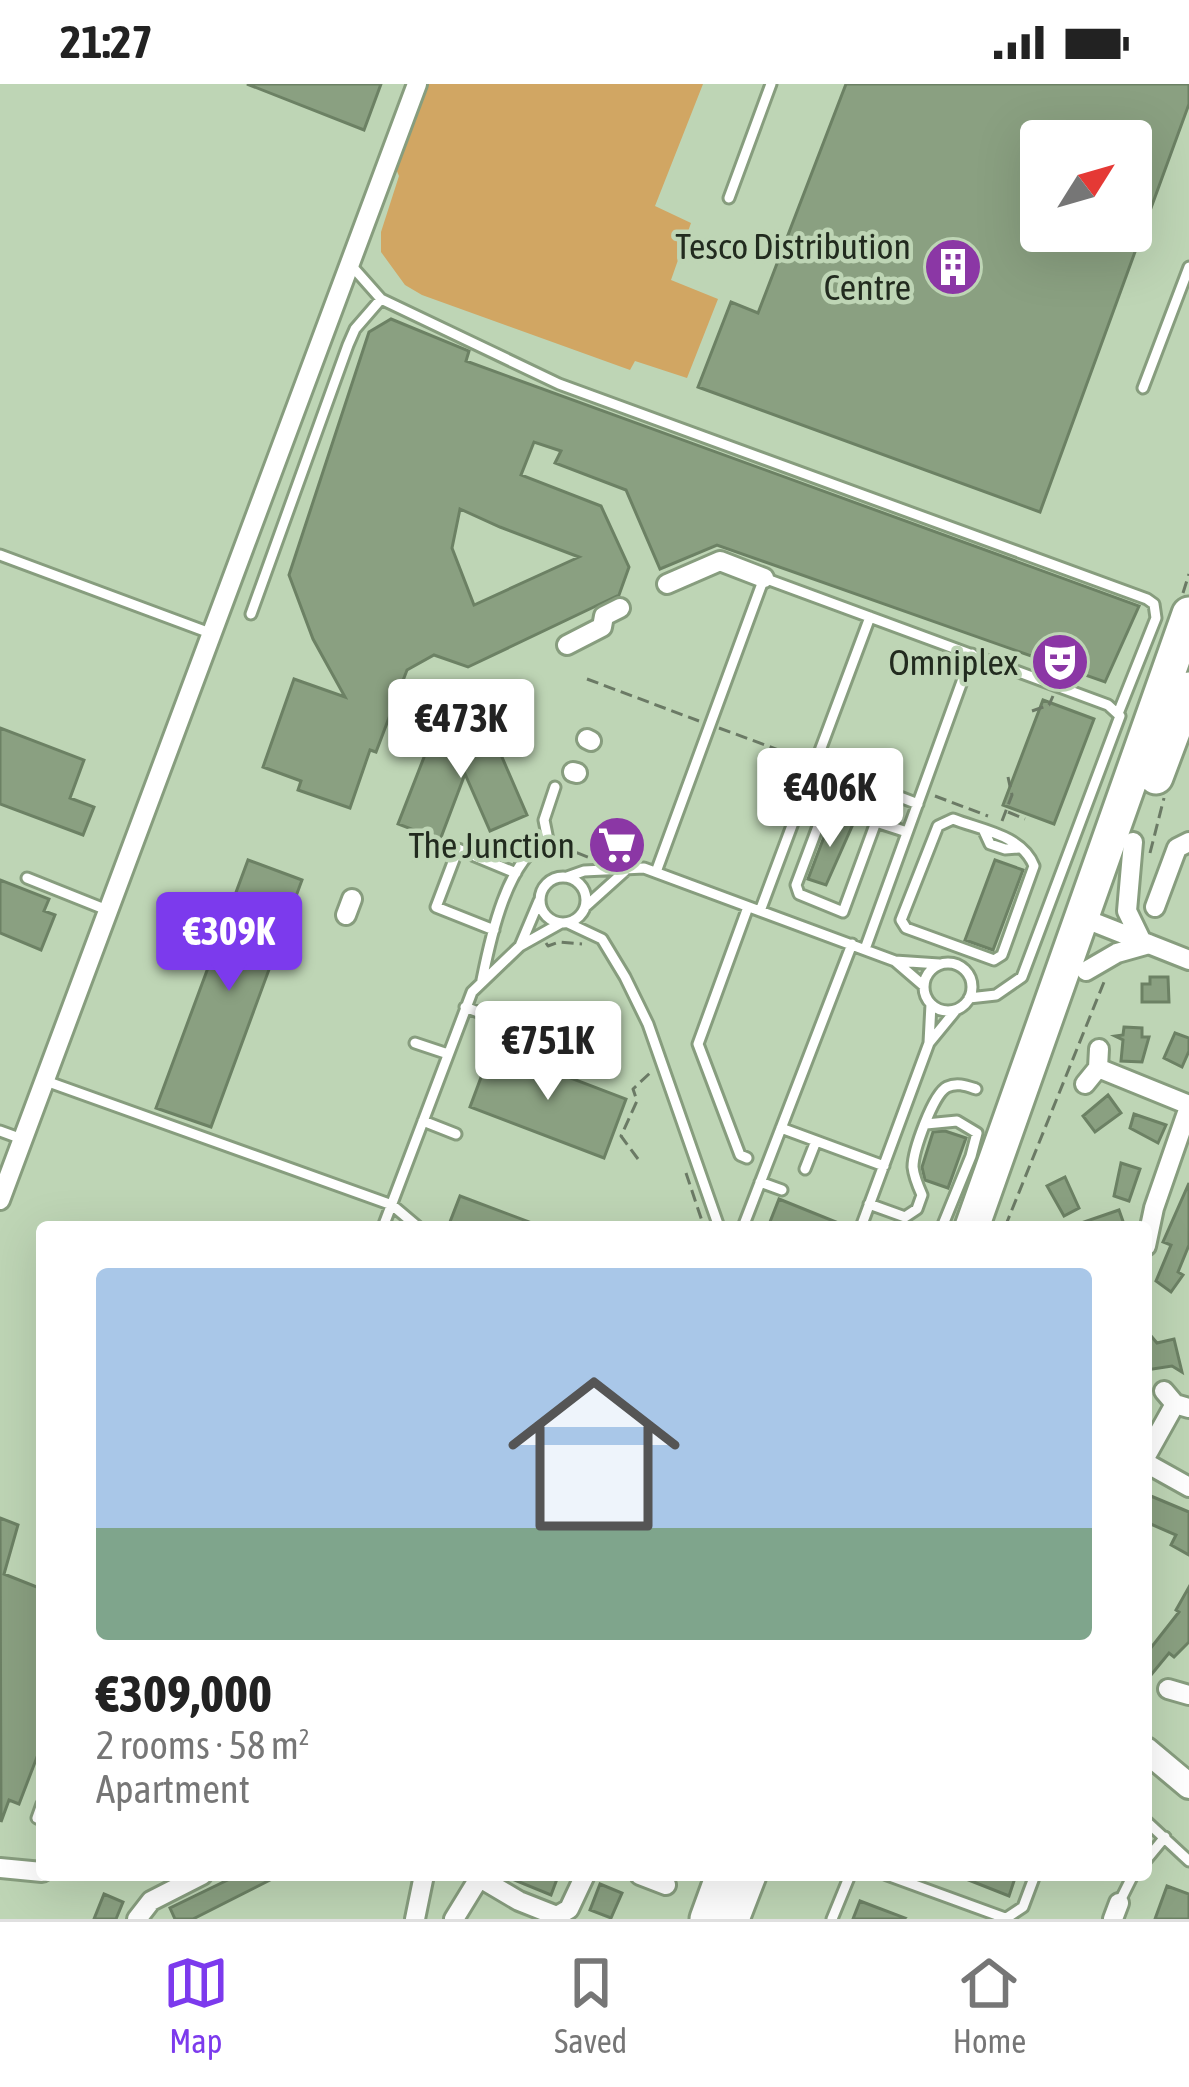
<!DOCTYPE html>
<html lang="en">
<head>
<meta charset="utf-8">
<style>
  body { margin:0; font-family:"Asap Condensed",sans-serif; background:#f6f6f6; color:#222; height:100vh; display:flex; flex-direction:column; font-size:45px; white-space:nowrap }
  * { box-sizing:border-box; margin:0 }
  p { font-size:39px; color:#767676 }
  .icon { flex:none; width:66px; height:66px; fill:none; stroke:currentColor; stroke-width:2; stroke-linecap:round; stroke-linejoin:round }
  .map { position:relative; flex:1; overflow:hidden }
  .side { position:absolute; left:36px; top:1137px; width:1116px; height:660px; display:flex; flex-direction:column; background:#fff; border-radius:12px; box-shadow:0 12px 48px #0002 }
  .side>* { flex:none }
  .needle { width:78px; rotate:53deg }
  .buttons { position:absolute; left:1020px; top:36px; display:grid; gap:24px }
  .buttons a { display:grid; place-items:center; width:132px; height:132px; border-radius:12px; background:#fff; box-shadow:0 12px 48px #0002; font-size:60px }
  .price { position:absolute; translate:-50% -102px; padding:0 27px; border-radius:12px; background:#fff; color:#222; font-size:39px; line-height:78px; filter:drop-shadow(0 3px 6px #0008) }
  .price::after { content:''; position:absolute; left:50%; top:72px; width:36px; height:27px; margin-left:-18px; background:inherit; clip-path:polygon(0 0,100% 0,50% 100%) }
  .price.selected { background:#7c3aed; color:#fff }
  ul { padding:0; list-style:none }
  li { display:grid; align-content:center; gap:24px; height:636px; padding:0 60px }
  li span { display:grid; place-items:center; height:372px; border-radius:12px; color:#555 }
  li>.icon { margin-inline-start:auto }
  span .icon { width:216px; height:216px; fill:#fffc; stroke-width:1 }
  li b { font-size:51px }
  .status { display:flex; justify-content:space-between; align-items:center; height:84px; padding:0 60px; background:#fff; direction:ltr }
  .status svg { height:33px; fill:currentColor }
  .tab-bar { display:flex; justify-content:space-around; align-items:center; height:168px; border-top:3px solid #e0e0e0; background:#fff; font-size:33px; color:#767676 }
  .tab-bar a { display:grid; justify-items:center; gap:6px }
  .tab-bar .selected { color:#7c3aed }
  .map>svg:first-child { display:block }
</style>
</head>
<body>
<div class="status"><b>21:27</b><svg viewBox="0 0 49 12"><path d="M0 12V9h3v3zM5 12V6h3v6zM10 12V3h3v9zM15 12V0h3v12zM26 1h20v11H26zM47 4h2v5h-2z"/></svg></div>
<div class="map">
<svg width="1189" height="1835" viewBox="0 0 1189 1835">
  <rect width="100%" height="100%" fill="#bed5b5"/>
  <path fill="#d1a663" d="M424,0H703L655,122L691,139L671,196L718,215L687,294L635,277L630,286L422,211L405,201L381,168V148L399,92L394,80Z"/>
  <path fill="#8aa081" stroke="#6c8164" stroke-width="3" fill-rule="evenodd" d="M247,0H381L364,46Z
    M846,0H1189V20L1040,428L698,303L731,218L758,229ZM1041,57H1131V147H1041Z
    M391,235L469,267L466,277L1139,522L1105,598L717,461L660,485L626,406L555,379L561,367L534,358L521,391L601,422L629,483L619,511L468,583L434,571L407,586L376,668L370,666L350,724L298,706L301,697L263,683L294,595L345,613L313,555L289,491L369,248ZM460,425L500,443L579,473L474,521L452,464Z
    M1043,616L1094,635L1054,740L1003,721Z
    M453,636L492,650L527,731L490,747L465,690L440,756L398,740L435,645Z
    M0,644L84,676L70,714L94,723L83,751L0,720Z
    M832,732L853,740L826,801L808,795Z
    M248,776L302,796L211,1043L156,1024Z
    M995,776L1023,786L993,866L965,856Z
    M0,796L49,815L44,827L55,831L41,866L0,849Z
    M1150,893H1168L1169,918H1142V900H1150Z
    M1124,943L1142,944V953H1149L1142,978L1121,977L1123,956L1115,952L1123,951Z
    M1175,949L1189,954V967L1182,983L1164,974Z
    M492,964L626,1015L604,1074L470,1023Z
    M1108,1011L1121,1029L1095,1048L1083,1032Z
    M1134,1030L1166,1041L1158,1059L1130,1044Z
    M945,1047L966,1054L948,1104L925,1096L922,1083L933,1048Z
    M1121,1079L1140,1085L1129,1117L1114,1112Z
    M1065,1093L1079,1124L1064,1132L1047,1102Z
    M1189,1099V1161L1178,1188L1183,1191L1171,1208L1156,1197L1171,1161L1163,1158Z
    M460,1112L540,1142V1143H448Z
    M779,1115L846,1142V1143H768Z
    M1119,1126L1125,1143H1075V1141Z
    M1146,1246L1157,1259L1174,1255L1182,1288L1172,1282L1146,1286Z
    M1146,1410L1189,1428V1471L1171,1461L1176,1451L1146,1438Z
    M0,1434L18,1441L4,1490L42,1505V1660L19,1720L9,1716L1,1738Z
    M1189,1503V1558L1174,1573L1169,1569L1146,1597V1570L1179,1528L1176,1526Z
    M238,1791H280L193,1835H175L170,1824Z
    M502,1791H546L557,1795L551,1811Z
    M956,1791H1016L1009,1812Z
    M600,1800L622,1809L611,1834L590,1826Z
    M1167,1802L1189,1810V1835H1155Z
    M104,1810L123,1818L116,1835H94Z
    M860,1817L905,1834L904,1835H853Z"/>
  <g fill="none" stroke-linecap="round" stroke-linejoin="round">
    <defs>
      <path id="lane" d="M729,114L771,0
        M350,180L381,215L559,300L1147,515L1154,520L1156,534L1119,627
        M1143,304L1189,183
        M0,471L210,549
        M251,530L348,261L355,245L381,215
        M815,680L918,720
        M838,689L796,801L799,810L843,828L876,738L907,748
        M953,735C981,746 1022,751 1034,782L1002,871L994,876L906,844L901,836L938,742Z
        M984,747L990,760L1005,765L1019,764
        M656,788L764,494L1108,621L1120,632L1022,893L996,911L969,914
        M540 816a23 23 0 1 1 46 0a23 23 0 1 1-46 0Z
        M567,793L584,787L644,784L895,877L939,880
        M27,794L107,826
        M585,823L625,787
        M760,827L870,533
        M568,839L602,855L625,893L648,940L719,1143
        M494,846L436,823L458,765L516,789
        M520,862L539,817
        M865,865L972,570
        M895,877L924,902
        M924 903a24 24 0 1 1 48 0a24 24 0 1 1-48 0Z
        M482,896C490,856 507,773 548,756L544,736L555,703
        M465,923L554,957
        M415,959L448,970
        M929,959L956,926
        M43,996L392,1121L418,1143
        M423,1037L456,1050
        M926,1040L957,1037L977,1049L971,1072L942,1143
        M781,1044L884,1082
        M0,1047L22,1055
        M747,1074L740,1071L698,960L748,823
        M805,1085L816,1057
        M760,1098L782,1106
        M869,1120L905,1133L917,1125L922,1111C918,1102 914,1093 913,1083C913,1067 933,1010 947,1003C957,998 967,1002 976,1005
        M383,1143L472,908L520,862L561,839
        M743,1143L852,860
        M861,1143L929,959L931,920
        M42,1720L37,1734L42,1736
        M1146,1737L1189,1777
        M1146,1776L1165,1753
        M887,1791L1005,1834
        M1119,1819L1133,1791
        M832,1835L850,1791
        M1005,1835L1023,1823L1035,1791"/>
      <path id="street" d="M667,500L720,477L764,494
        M567,561L602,543L604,532L620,524
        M587,655L591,657
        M573,688L577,689
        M1133,758L1127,827L1142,858
        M1155,823L1177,764L1189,758
        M346,831L352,815
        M1083,834L1189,876
        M1086,887L1117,869L1149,860
        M1098,984L1189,1021
        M1085,1000L1098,984L1099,965
        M0,1116L417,0
        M1146,1162L1154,1124L1189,1023
        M1164,1307L1175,1320L1189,1324
        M1146,1372L1175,1320
        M1146,1379L1189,1403
        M1168,1605L1189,1611
        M0,1784L42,1788
        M475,1791L519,1817L557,1832L569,1825L585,1791
        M640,1791L666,1801
        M137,1835L151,1817L202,1791
        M415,1835L424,1791
        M454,1835L481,1791
        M1113,1835L1119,1819"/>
      <path id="secondary" d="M1146,1666L1189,1702"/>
      <path id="highway" d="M1156,693L1189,605
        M972,1143L1189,530
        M707,1835L723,1791
        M732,1835L749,1791"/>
    </defs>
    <use href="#lane" stroke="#879d7e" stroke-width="15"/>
    <use href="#street" stroke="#879d7e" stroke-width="24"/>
    <use href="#secondary" stroke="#879d7e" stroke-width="30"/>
    <use href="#highway" stroke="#879d7e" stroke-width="39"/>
    <path stroke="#6b7a65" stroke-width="3" stroke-dasharray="12 6" stroke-linecap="butt" d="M1183,509L1189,490
      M587,595L699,637
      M1032,627L1049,621L1053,612
      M719,644L806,676
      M935,712L988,732
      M838,727L863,735
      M1008,728L1025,735
      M849,731L858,707
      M1002,737L1012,711L1008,693
      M560,762L590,774
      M1150,769L1164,714
      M546,859L548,862L559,858L582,860
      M638,1075L621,1052L637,1017L633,1005L650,989
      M686,1089L704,1143
      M1005,1143L1104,898"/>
    <use href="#lane" stroke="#fff" stroke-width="9"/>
    <use href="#street" stroke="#fff" stroke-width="18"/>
    <use href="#secondary" stroke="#fff" stroke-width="24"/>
    <use href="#highway" stroke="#fff" stroke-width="33"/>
  </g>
  <defs>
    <symbol id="building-disc" viewBox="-11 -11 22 22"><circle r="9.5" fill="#8b37a5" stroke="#bed5b5"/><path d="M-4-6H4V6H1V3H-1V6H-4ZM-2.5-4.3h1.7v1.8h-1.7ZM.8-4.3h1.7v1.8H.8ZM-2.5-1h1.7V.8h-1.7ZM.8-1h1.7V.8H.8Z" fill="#fff"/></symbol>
    <symbol id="theatre-disc" viewBox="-11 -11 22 22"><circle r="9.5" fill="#8b37a5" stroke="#bed5b5"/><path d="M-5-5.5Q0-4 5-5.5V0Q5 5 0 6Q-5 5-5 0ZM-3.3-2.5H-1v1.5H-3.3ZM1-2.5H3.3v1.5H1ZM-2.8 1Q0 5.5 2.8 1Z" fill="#fff"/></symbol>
    <symbol id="supermarket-disc" viewBox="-11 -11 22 22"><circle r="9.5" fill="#8b37a5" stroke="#bed5b5"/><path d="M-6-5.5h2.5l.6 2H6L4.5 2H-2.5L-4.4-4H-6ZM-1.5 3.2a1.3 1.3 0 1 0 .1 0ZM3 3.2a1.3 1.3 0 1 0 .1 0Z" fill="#fff"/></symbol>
  </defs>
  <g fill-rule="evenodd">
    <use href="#building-disc" x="920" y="150" width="66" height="66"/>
    <use href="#theatre-disc" x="1027" y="545" width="66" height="66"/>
    <use href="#supermarket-disc" x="584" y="728" width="66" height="66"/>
  </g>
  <g text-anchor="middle" stroke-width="9" stroke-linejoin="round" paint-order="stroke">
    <g font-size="36" fill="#222b1f" stroke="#bed5b5" text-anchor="end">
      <text x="911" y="175">Tesco Distribution<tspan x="911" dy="41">Centre</tspan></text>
      <text x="1018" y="591">Omniplex</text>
      <text x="575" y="774">The Junction</text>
    </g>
  </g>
</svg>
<div class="buttons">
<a><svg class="needle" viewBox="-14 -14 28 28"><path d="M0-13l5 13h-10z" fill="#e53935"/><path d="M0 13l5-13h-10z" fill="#767676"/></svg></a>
</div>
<b class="price" style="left:461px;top:697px">€473K</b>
<b class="price" style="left:830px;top:766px">€406K</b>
<b class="price selected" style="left:229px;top:910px">€309K</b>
<b class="price" style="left:548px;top:1019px">€751K</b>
<section class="side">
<ul>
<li><span style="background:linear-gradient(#a9c7e8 70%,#7fa58c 0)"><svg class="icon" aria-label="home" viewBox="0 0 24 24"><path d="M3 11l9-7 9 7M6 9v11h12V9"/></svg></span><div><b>€309,000</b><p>2 rooms · 58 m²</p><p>Apartment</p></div></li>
</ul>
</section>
</div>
<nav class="tab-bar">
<a class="selected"><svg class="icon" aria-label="map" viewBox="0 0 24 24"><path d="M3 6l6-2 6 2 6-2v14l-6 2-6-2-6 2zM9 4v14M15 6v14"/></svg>Map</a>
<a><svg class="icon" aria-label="saved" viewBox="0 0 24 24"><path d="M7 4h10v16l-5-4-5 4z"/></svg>Saved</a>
<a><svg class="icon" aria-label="home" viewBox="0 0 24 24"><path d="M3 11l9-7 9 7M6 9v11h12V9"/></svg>Home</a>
</nav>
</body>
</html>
